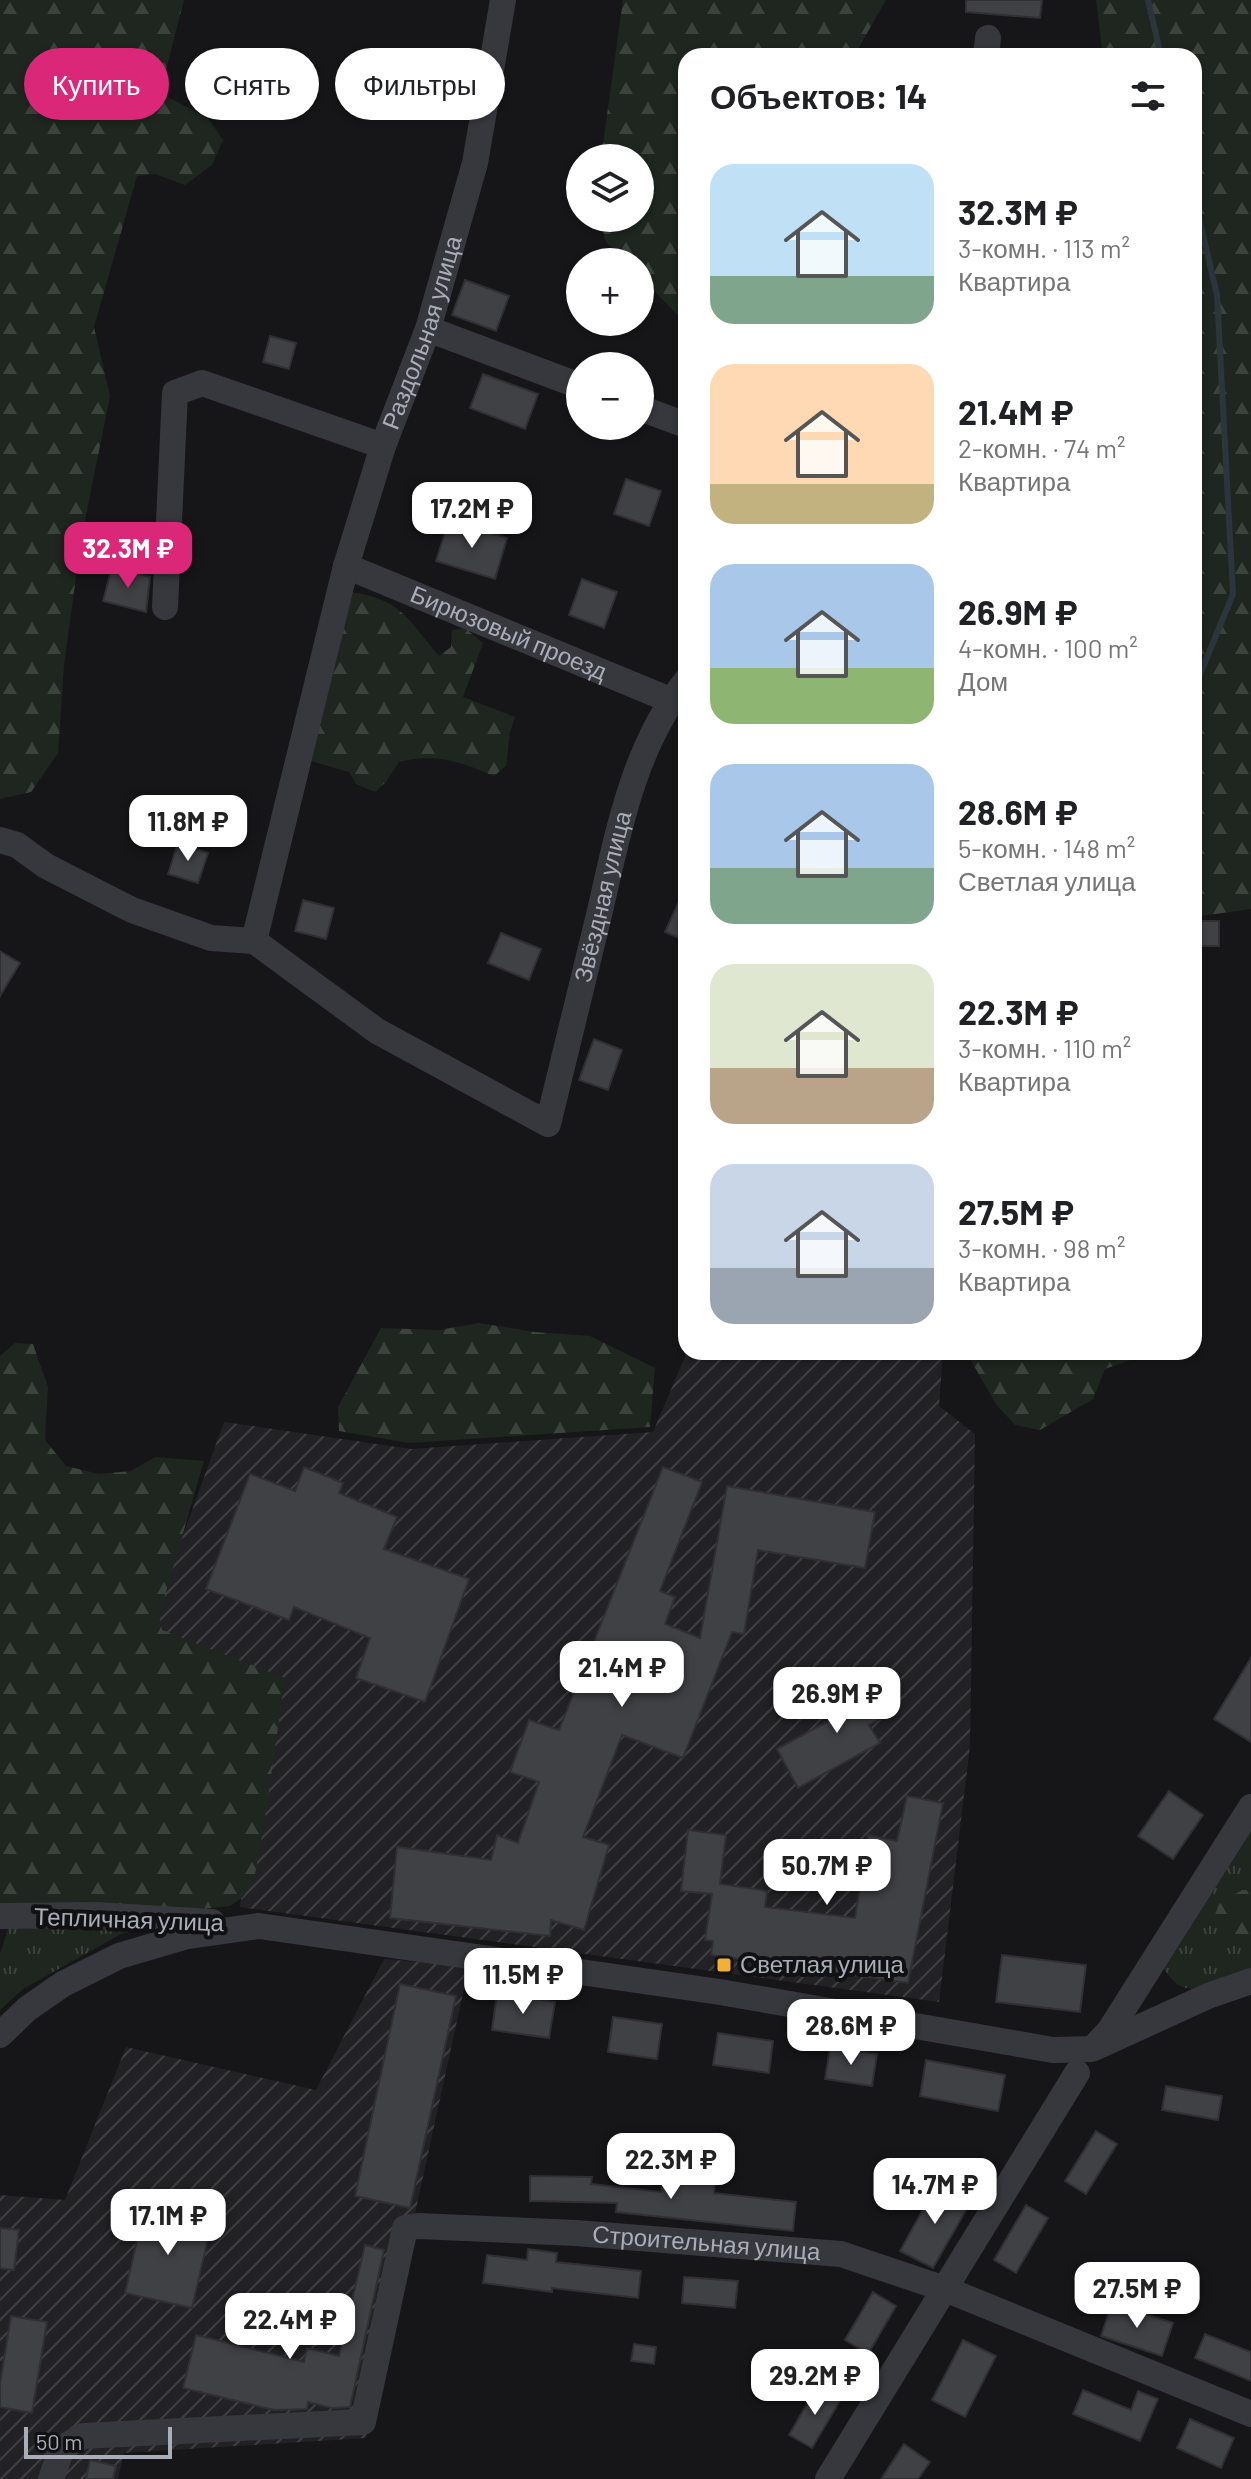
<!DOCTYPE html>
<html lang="ru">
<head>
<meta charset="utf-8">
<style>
  body { margin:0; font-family:Barlow,sans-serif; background:#f6f6f6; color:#202124; height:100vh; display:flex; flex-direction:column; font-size:30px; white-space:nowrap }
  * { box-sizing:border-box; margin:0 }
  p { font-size:26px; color:#757577 }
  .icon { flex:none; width:44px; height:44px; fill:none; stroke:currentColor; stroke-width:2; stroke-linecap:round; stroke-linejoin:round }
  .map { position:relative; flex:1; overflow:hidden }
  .drawer { position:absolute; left:678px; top:48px; width:524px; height:1312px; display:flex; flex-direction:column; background:#fff; border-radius:24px; box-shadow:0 2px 6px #0004 }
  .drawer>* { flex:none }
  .top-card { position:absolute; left:24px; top:48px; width:534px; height:72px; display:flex; gap:16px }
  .controls { position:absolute; left:566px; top:144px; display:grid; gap:16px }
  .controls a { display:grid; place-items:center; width:88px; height:88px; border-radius:50%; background:#fff; box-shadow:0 2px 6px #0004; font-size:40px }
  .scale { position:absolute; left:24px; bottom:20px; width:148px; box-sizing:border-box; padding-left:8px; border:4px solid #a8adb8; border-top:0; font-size:22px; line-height:28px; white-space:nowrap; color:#a8adb8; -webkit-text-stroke:6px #111113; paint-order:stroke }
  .price { position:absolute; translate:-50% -68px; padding:0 18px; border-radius:16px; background:#fff; color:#222; font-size:26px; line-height:52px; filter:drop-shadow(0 2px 4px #0008) }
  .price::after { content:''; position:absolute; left:50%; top:48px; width:24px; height:18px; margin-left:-12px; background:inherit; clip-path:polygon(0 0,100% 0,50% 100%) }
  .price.on { background:#db2777; color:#fff }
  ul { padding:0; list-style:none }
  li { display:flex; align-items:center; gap:24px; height:200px; padding:0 32px }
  li span { display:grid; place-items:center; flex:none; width:224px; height:160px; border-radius:24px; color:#555 }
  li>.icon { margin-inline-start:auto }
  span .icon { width:96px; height:96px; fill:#fffc; stroke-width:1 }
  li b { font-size:34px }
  h2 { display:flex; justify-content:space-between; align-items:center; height:96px; padding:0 32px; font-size:34px }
  .pill { padding:0 28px; border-radius:36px; background:#fff; box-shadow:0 2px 6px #0004; font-size:28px; line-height:72px }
  .pill.on { background:#db2777; color:#fff }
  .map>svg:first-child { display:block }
</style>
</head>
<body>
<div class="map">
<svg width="1251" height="2479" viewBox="0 0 1251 2479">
  <defs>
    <pattern id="industrial-furrows" width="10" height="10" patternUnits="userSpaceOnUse" patternTransform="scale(2)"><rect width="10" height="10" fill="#222225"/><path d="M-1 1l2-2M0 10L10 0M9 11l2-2" fill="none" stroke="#3f3f43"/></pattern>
    <pattern id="grass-tufts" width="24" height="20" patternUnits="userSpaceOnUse" patternTransform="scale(2)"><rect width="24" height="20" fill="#1e261f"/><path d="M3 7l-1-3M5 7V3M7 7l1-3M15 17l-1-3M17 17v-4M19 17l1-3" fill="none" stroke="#3c433d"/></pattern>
    <pattern id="forest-firs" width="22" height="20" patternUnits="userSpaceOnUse" patternTransform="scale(2)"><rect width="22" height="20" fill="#1e261f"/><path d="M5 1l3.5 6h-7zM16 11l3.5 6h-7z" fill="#3c433d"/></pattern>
  </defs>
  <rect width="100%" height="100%" fill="#161618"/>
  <path fill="url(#industrial-furrows)" d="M687,1352H943L939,1406L975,1434L970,1746L939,2002L240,1907L274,1681L148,1632L224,1422L411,1449L653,1432Z
    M384,1959L469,1966L366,2438L124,2453L118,2479H0V2195L65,2200L126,2047L316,2090Z"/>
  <path fill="url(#grass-tufts)" d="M1251,1830V1969L1196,1988C1180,1990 1173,1982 1164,1969Z
    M9,1926L152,1927L121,1934L23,1989L0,2010V1954Z"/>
  <path fill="url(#forest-firs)" d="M0,0H184L160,93L208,118L223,140L212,165L185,185L155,174L137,176L94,327L110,396L81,540L64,665L58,753L31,792L0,799Z
    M623,0H886L854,56H686V319L681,318L640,277V262H626L606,242L599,218H640V158H601Z
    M1096,0H1251V909L1194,917V56H1103Z
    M349,592C401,598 408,620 439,656L451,647L452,630L465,628L483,643L463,697L515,717L510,732L506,766L494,776C460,762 436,752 399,762L386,782L375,792L356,784L349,772L308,760Z
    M479,1323L535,1332L590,1336L655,1368L650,1427L409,1443L339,1431L338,1407L381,1328L439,1330Z
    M15,1343L33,1344L48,1387L45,1440L66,1466L99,1474L131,1471L155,1457L204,1461L159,1616L162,1630L285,1678L264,1825L254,1880L243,1897L230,1906L181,1911H0V1356Z
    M966,1352H1153L1105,1369L1093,1399L1040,1430L1015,1425L996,1404Z
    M1242,1890H1251V1942L1224,1944L1213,1920L1219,1904Z"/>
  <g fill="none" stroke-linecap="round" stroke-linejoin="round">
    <path stroke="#2c353c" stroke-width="6" d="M1148,0L1161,56
      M1194,196L1217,295L1233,594L1194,689"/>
  </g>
  <path fill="#404145" stroke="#303034" stroke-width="2" d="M966,0H1042L1040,18L966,12Z
    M465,280L509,296L496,331L452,315Z
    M270,336L296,343L289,369L263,362Z
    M483,374L538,394L525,429L470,408Z
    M626,479L661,491L649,526L614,514Z
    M449,520L507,538L495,579L436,561Z
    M112,567L150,577L146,612L103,601Z
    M582,579L617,592L604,628L569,615Z
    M178,843L208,853L198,883L168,874Z
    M686,886V941L665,932Z
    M303,900L334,908L326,939L295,931Z
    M1197,921H1219V946H1197Z
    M501,933L541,949L529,980L488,963Z
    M0,951L20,963L0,996Z
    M594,1039L622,1050L608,1090L579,1080Z
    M304,1467L343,1483L339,1493L397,1517L384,1549L469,1579L425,1702L356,1678L370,1638L294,1607L289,1620L206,1589L250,1474L295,1491Z
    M663,1467L702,1482L660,1591L675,1597L665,1624L700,1638L727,1486L875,1512L865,1568L758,1550L744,1634L732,1632L683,1758L622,1735L583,1837L609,1845L584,1930L551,1920L550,1936L390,1918L397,1847L491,1860L497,1835L518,1843L539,1782L510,1772L529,1720L559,1730Z
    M1251,1658V1742L1214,1719Z
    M867,1673L889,1714L869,1725L880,1743L798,1788L777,1749L850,1709L839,1689Z
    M1169,1791L1203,1815L1173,1859L1138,1836Z
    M907,1796L943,1803L908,1983L711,1955L713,1941L705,1940L712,1894L681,1891L688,1830L726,1835L720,1884L767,1891L765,1907L855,1918L868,1835L897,1841Z
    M1002,1955L1086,1965L1080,2012L996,2002Z
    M400,1984L456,1996L410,2208L355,2196Z
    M497,1993L555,2002L549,2038L492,2030Z
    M613,2017L662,2024L657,2059L608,2052Z
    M718,2033L773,2041L769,2073L713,2065Z
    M830,2048L877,2054L872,2086L825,2079Z
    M926,2060L1005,2075L998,2111L920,2096Z
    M1166,2086L1222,2096L1218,2120L1162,2110Z
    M1096,2131L1117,2144L1086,2194L1065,2181Z
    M663,2175L715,2181L714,2193L796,2202L793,2231L616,2212L617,2203L530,2201V2176L592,2177L591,2184L661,2192Z
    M937,2184L970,2203L933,2268L900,2251Z
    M145,2205L212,2221L192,2308L125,2293Z
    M1026,2205L1048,2218L1016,2273L994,2260Z
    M0,2228L19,2230L14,2270L0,2268Z
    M365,2245L384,2250L350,2407L332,2408L308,2402L307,2409L274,2410L183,2388L196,2335L304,2362L307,2348L339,2356Z
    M528,2249L557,2253L556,2262L641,2271L638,2298L552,2288V2292L483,2283L487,2255L527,2260Z
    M684,2277L738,2281L735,2308L682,2303Z
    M873,2292L896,2306L868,2354L845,2340Z
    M1112,2303L1173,2323L1162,2356L1101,2336Z
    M11,2316L47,2322L32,2413L0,2407V2384Z
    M1205,2334L1251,2352V2381L1195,2358Z
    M963,2340L996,2356L965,2417L932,2400Z
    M634,2344L656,2347L654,2364L631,2361Z
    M818,2385L841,2399L812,2448L789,2435Z
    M1083,2390L1131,2410L1138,2391L1158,2399L1140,2441L1073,2414Z
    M1190,2419L1234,2438L1221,2468L1177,2448Z
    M904,2444L930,2462L918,2479H881Z
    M90,2460L116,2466L113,2479H86Z"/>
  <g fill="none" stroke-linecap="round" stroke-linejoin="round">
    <g stroke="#37383d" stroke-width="26">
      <path d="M986,56L988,38"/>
      <path d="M428,329L580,386"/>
      <path d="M640,408L686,425"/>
      <path id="s1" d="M346,566L670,700"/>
      <path d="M165,607L175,393L202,383L383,446"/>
      <path id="s2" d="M0,840L17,845L46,866L132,910L211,938L254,941L377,1031L548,1124C565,1054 582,984 599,915C618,833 633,748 686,681"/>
      <path id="s3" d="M254,941L346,566L383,446L428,329L475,163L503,0"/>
      <path d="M0,1916L96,1915L212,1922"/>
      <path d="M0,2035L27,2009L63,1984L119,1956L187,1936L259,1926L720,1992L1053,2050L1092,2049L1208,1996L1251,1981"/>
      <path d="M1097,2044L1110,2030L1251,1807"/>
      <path id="s4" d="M51,2479L62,2448L83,2436L363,2422L405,2228L418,2226L576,2233L841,2254L945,2289L1251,2414"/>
      <path d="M828,2479L1077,2073"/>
    </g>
  </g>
  <rect fill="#f2b134" stroke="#111113" stroke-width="3" x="716" y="1957" width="16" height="16" rx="4"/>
  <g text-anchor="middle" stroke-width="8" stroke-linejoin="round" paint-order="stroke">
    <g font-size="24" fill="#a8adb8" stroke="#111113">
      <text dy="8" stroke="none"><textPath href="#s3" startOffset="632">Раздольная улица</textPath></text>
      <text dy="8" stroke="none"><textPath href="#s1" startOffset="176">Бирюзовый проезд</textPath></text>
      <text dy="8" stroke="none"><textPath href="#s2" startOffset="858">Звёздная улица</textPath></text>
      <text transform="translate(129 1920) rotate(2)" y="8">Тепличная улица</text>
      <text dy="8" stroke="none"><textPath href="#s4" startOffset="838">Строительная улица</textPath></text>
    </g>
    <g font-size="24" fill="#a8adb8" stroke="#111113" text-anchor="start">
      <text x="740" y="1973">Светлая улица</text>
    </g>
  </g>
</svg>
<div class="controls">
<a><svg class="icon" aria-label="layers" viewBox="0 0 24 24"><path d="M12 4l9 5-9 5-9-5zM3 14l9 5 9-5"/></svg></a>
<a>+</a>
<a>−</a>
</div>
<div class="scale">50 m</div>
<b class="price" style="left:472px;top:550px">17.2M ₽</b>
<b class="price on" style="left:128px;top:590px">32.3M ₽</b>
<b class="price" style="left:188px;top:863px">11.8M ₽</b>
<b class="price" style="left:622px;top:1709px">21.4M ₽</b>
<b class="price" style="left:837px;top:1735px">26.9M ₽</b>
<b class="price" style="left:827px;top:1907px">50.7M ₽</b>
<b class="price" style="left:523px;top:2016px">11.5M ₽</b>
<b class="price" style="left:851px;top:2067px">28.6M ₽</b>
<b class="price" style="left:671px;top:2201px">22.3M ₽</b>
<b class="price" style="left:935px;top:2226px">14.7M ₽</b>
<b class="price" style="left:168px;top:2257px">17.1M ₽</b>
<b class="price" style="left:1137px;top:2330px">27.5M ₽</b>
<b class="price" style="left:290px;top:2361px">22.4M ₽</b>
<b class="price" style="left:815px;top:2417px">29.2M ₽</b>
<div class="top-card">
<a class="pill on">Купить</a>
<a class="pill">Снять</a>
<a class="pill">Фильтры</a>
</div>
<section class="drawer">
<h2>Объектов: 14<svg class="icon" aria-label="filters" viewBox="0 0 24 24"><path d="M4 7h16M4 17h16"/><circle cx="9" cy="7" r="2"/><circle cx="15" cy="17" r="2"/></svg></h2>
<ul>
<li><span style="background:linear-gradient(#bfe0f5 70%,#7fa58c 0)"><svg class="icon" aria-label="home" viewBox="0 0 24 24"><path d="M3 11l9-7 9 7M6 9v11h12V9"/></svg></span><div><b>32.3M ₽</b><p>3-комн. · 113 m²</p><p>Квартира</p></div></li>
<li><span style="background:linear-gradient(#ffd9b3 75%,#c2b280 0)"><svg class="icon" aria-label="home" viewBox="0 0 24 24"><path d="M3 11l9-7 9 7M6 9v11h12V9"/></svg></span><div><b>21.4M ₽</b><p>2-комн. · 74 m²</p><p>Квартира</p></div></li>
<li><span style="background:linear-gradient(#a9c7e8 65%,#8fb573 0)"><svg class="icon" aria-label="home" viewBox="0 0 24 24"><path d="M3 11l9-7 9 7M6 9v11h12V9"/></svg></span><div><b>26.9M ₽</b><p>4-комн. · 100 m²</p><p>Дом</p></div></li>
<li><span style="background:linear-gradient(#a9c7e8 65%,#7fa58c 0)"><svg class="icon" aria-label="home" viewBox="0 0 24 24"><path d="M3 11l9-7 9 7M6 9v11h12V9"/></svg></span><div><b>28.6M ₽</b><p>5-комн. · 148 m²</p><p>Светлая улица</p></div></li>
<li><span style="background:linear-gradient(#dfe7d0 65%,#b9a48a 0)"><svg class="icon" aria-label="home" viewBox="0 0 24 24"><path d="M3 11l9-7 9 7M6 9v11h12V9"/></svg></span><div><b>22.3M ₽</b><p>3-комн. · 110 m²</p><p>Квартира</p></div></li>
<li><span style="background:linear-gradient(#c9d6e8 65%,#9aa5b1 0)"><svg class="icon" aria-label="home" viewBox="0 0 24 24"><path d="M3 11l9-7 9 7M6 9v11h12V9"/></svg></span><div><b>27.5M ₽</b><p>3-комн. · 98 m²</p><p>Квартира</p></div></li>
</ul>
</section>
</div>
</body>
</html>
